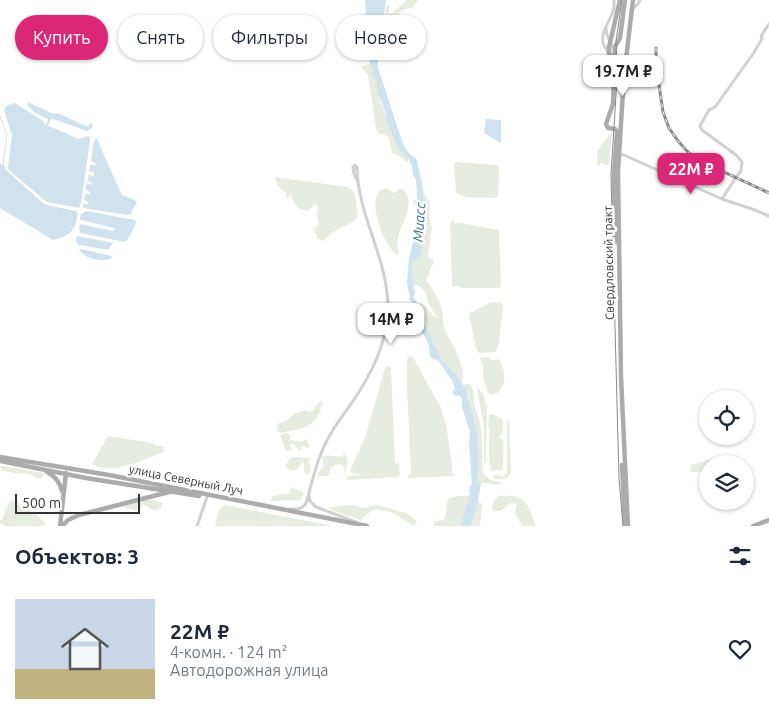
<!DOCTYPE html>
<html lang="ru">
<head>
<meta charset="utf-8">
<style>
  body { margin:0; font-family:Ubuntu,sans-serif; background:#f6f6f7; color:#1f2937; height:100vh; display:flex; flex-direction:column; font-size:19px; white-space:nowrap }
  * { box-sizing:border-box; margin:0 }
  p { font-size:16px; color:#747a83 }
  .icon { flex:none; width:28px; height:28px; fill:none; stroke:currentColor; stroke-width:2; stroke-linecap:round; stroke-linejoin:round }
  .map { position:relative; height:526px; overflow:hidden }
  .panel { display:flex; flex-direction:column; background:#fff; flex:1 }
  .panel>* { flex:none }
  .guide { position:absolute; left:15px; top:15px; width:500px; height:45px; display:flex; gap:10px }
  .fabs { position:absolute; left:699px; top:390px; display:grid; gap:10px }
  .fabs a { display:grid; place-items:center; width:55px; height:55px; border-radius:50%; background:#fff; box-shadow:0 1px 4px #0004; font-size:25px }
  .scale { position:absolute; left:15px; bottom:12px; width:125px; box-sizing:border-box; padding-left:5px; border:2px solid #333; border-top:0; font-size:14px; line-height:18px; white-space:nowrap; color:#333; -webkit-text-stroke:4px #fff; paint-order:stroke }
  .price { position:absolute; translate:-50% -42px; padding:0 11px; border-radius:10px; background:#fff; color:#222; font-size:16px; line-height:32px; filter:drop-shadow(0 1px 2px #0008) }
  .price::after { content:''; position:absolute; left:50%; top:30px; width:15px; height:11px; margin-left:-8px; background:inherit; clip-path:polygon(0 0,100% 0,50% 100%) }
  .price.current { background:#db2777; color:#fff }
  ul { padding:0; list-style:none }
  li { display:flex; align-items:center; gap:15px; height:125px; padding:0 15px }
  li span { display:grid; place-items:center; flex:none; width:140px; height:100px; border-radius:0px; color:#555 }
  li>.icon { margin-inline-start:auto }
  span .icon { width:60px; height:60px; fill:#fffc; stroke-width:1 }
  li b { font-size:21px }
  h2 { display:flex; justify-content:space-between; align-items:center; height:60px; padding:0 15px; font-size:21px }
  .pill { padding:0 18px; border-radius:22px; background:#fff; box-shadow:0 1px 4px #0004; font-size:18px; line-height:45px }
  .pill.current { background:#db2777; color:#fff }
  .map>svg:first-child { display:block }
</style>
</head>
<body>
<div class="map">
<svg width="769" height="526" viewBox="0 0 769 526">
  <rect width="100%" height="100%" fill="#fff"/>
  <path fill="#e6ecdf" d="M407,0H418L412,8C406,9 401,9 399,15L401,19L397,25H391L385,15L387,5L390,7L388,13L391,14Z
    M370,64L376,80L380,101L398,149L408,158V162L405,161L403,158L392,153L388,136L378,133L376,128L368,75L361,67V66Z
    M612,131L609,165H603V163H600V165H597V151Z
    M417,160L425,196L429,201L430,206L429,215L432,228L428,255L429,258L434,261L427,278L426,280C434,290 441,302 443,315C443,319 443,323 444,327C445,331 447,335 449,338C456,350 466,369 462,383L456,374L441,359L438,350L433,343L431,336L427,332L426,327L423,324L417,304L422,303C428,307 430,315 437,318C435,313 433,311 430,306C424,296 430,292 416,285L413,288L414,280L412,277L413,269L411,264L416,259L423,210L416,207L413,203L414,200H419L423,197L422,184Z
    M456,162L497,165L499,168L498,197L496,198C484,197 466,200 456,193L454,164Z
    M274,177L348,187L353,190V191L355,194L358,216L354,221L333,232L323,241C316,239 316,235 314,229L319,225L317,216L318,206L315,204L308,211C297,209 294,205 291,194H290L288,199H286V193L280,188Z
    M387,188L394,193L402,188C418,204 401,221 398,238C397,243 398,249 399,254L397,255C385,248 361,191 387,188Z
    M452,221H454L456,225L457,223H460L498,230L499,232L501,283L500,288H461L458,286L454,287L452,286L450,224Z
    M491,302H498L502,303L503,308L499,342L496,352L481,353H479L476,348L469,316L470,313Z
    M409,356L413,357L441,408L446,425L452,464V470L451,473H455L454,476L408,478V475L411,474L407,386V359Z
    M489,357L491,360L499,359C504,367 508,384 499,390V392L492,395L488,393C487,388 485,384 484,380C483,375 483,370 483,366C482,363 481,361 480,358Z
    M388,366L391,368L395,466L396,463H399L400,474L398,477L346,480L348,476L365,475L351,473L350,471L366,435L385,368Z
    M468,384C476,389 473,394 474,402C476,411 480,420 481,429C483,443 482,459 483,473L489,479L501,483L499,485L477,482L478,471L479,467L477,431L470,407L469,397L463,385Z
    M477,389H479L483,394L487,407L486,463L484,462V426Z
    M322,401H323C321,407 320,415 315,420C308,430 291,430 280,433L277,429L278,423C286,423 287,419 293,415C297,412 302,411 306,410L309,412L314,410L317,404Z
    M492,414C505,419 504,420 502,434L499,437L502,440H503C504,449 503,458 503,467V470L491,471L489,457V438L491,437L489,435L490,428L488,427L489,415Z
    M507,421H509L511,473L508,478L496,479L493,478L494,475L504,476L507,473Z
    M283,433H287L290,435V440L301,442L306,439L309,445V448L302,446L300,451L292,443L290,444L292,449L290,451L286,450L280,436Z
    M108,436L147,442L163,447L164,452C145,459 112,476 92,464Z
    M344,453L345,454L348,461L345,473L343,465L336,464L331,468L328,476H317L321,468L324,469L322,457C328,454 335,456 342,457Z
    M295,457L311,458L308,461C311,466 312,470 308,474H305L304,470V464L302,461L298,469C293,471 289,470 285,467L290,458Z
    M711,459L719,461L720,464H708L707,472H692L690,471L691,465Z
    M2,466L43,473L44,475L42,478L37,479C30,471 23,474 14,473C9,472 5,471 1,470L0,467Z
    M291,487L304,493L300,500L270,501L272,496L290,493Z
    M458,496H469L460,526H434V522L444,520C447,513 445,505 449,498Z
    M499,496C527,494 527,503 536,526H522L515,513L517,504L510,503L501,511H493C491,503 493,501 499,496Z
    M12,500L36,514L45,523L44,526H5L0,523V520H2L7,506Z
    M146,500H153L163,503C157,517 150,507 142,504L141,509L140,511C134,509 128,510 123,506Z
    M478,502L482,504L480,526H470L476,505Z
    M224,505L334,526H215L219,510Z
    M352,505L364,508L376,505L385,507L408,514L417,521L414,526L391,512L374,509L360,520L329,509L331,507Z"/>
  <path fill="#cfe2ee" d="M365,0H386C385,11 381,24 386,34L385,38L378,48V68L402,141L408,152L417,160L422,184L424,210L421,252L419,258L416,259L411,264L413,268L412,277L414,280L413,288L415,291L414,298L416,300L423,324L426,327L427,332L431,336L433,343L438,350L441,359L456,374L466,390L477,431L479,467L478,471L477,482H481L478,502L476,505V508L470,526H460L470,493L469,491L471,485L472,484L469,444L470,432L462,407V399L459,395L455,396L452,393L453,390H455L453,382L438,360L433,359L430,356L429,346L424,335L420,331L416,321V314L412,302L409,300L410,295L409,293L407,283L409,257L419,220V206L417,199L416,180L413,175L412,166L408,158L398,149L391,131L386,119V114L378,93L376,80L375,78L372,76L373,71L370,64L366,39V22L364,15L366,13Z
    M28,102L51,113L60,114L86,126L89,125L91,123L93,125L92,128L87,131L53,119L50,120L48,126L66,133L78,139L89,136L90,140L81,204L79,208L47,202L11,172L8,168L12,135L4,110L6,106L15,103L43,121L46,125L48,119L35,113L27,105Z
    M486,119L501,120V143L484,133Z
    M96,138L98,140L102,151L122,195C127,197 133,198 137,202L130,215H128L83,208V204H88V202L84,200L85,194H90V192L85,189L87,183L92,185V183L88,180V175L94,176V173L89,171L90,165H96L95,163L91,161L94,141Z
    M0,164L4,165L6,170L43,203L47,205L76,211L78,214C75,231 70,236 53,240L0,208Z
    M86,211L135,220L136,223L130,236L125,242L80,233L79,226L81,224L113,231L115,230L114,228L81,220L80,218L81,214Z
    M77,236L109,242L113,243L108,250L79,245C76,243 75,240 77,236Z
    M81,249L112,256L111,259C100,262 86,259 79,250Z"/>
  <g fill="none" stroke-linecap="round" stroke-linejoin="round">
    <path stroke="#cfe2ee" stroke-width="1" d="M0,116L7,135L3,165"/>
    <path stroke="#d0d0d0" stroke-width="3" d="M632,9L638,4L640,0
      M606,28L607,35L615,51L612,55L609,54C607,50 604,46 603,43C600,31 612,19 614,8C614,5 614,3 614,0
      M619,154L624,155L722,199L755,210L769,216
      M355,165L357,167L355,169L353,167Z
      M353,168L354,174L358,182
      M722,199L736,177L741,171L742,162L736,155L702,130L700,126L709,110L715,107L753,54L762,39L761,36L769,24
      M309,496L310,501L316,507L356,522
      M290,509C297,509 302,510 306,503C313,480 317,457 330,435C336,423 346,412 353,401C372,373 387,343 388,309C388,258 358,217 357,168
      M197,526L207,497"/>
    <path stroke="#ababab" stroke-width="4.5" d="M613,65L609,54V47L620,0
      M617,132L615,129L608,128L606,124L613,104L615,47L620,38L625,0
      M615,242L614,175L617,133
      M0,457L109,475L367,526
      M0,461L86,478L199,496
      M622,465L625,526
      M47,472C55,476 60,483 62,491
      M60,526L66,473
      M62,526L68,520L79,515L169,492
      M628,526L621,377L618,171L624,76L633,0
      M753,526L769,520"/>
    <path stroke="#888" stroke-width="1" d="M622,0L616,41L617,79L611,176L619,478L623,526"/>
    <defs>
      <path id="rail" d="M656,48V64L663,112L669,128L678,141L686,150L696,159L769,193"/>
    </defs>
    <use href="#rail" stroke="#888" stroke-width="3"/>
    <use href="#rail" stroke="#fff" stroke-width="1" stroke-dasharray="4" stroke-linecap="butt"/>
  </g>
  <g text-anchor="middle" stroke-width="5" stroke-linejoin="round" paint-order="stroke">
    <g font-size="12" fill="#333" stroke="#fff">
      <text transform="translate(609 263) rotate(-91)" y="4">Свердловский тракт</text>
      <text transform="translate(186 480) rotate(11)" y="4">улица Северный Луч</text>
    </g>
    <g font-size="14" font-style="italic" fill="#3f7597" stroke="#fff">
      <text transform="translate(419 222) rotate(-86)" y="5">Миасс</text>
    </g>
  </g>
</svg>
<div class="fabs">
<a><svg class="icon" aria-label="locate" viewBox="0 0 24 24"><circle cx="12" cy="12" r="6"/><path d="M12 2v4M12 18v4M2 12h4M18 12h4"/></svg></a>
<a><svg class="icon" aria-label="layers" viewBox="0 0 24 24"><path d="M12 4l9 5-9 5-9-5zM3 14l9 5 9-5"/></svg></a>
</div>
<div class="scale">500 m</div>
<b class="price" style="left:623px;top:97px">19.7M ₽</b>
<b class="price current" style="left:691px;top:195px">22M ₽</b>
<b class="price" style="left:391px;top:345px">14M ₽</b>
<div class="guide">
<a class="pill current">Купить</a>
<a class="pill">Снять</a>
<a class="pill">Фильтры</a>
<a class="pill">Новое</a>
</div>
</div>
<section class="panel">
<h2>Объектов: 3<svg class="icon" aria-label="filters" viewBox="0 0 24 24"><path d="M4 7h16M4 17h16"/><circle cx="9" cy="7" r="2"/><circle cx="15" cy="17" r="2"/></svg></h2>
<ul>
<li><span style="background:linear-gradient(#c9d6e8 70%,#c2b280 0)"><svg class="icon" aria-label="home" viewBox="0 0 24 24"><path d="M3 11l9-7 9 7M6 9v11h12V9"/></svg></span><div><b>22M ₽</b><p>4-комн. · 124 m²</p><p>Автодорожная улица</p></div><svg class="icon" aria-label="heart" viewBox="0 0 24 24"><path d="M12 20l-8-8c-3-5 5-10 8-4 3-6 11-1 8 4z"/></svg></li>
</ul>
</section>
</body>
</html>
